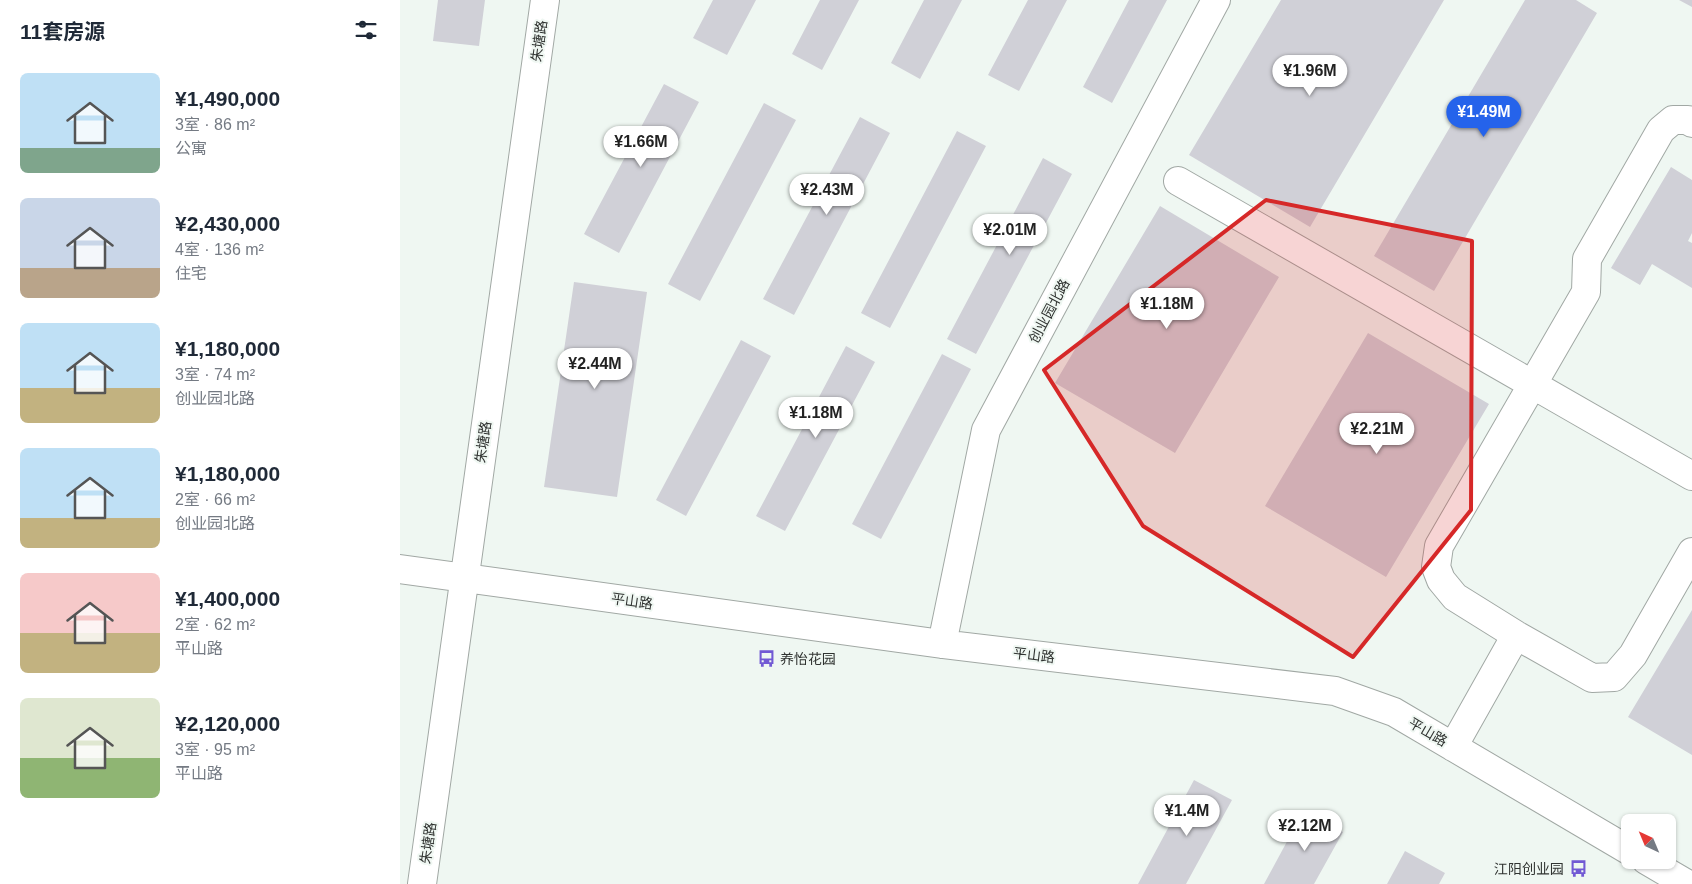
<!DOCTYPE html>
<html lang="zh">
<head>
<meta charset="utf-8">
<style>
  body { margin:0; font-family:Arial,"Noto Sans SC",sans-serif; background:#f6f6f7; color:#1f2937; height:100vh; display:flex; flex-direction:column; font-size:19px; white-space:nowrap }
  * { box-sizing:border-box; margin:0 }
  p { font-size:16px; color:#747a83 }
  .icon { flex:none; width:28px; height:28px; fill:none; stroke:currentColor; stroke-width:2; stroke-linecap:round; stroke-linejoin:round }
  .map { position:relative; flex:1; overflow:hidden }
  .drawer { display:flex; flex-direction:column; background:#fff; width:400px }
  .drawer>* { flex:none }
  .needle { width:32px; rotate:316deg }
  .buttons { position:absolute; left:1221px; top:814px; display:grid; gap:10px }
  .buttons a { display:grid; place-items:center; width:55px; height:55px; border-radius:8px; background:#fff; box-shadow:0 1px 4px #0004; font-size:25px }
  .price { position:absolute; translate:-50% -42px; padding:0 11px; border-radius:18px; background:#fff; color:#222; font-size:16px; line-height:32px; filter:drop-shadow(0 1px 2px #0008) }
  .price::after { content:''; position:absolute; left:50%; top:30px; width:15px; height:11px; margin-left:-8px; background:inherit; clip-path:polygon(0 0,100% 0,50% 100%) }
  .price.on { background:#2563eb; color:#fff }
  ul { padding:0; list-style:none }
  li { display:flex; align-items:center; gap:15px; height:125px; padding:0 20px }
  li span { display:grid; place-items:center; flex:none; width:140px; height:100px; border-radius:8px; color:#555 }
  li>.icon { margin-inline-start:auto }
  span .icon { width:60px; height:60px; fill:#fffc; stroke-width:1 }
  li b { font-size:21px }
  h2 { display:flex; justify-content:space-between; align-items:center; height:60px; padding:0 20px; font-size:21px }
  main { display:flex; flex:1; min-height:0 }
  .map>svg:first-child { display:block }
</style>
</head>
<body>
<main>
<section class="drawer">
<h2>11套房源<svg class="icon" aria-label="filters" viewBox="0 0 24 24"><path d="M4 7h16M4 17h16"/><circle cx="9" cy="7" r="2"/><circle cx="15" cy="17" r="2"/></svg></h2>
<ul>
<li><span style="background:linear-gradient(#bfe0f5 75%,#7fa58c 0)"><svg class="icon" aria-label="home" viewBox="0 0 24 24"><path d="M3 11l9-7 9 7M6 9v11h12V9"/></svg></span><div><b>¥1,490,000</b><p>3室 · 86 m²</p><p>公寓</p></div></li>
<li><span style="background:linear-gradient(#c9d6e8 70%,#b9a48a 0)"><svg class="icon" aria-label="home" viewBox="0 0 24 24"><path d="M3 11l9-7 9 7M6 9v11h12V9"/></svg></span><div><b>¥2,430,000</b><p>4室 · 136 m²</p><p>住宅</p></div></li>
<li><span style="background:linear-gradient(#bfe0f5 65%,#c2b280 0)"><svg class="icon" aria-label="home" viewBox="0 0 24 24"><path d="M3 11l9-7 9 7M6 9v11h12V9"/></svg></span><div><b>¥1,180,000</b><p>3室 · 74 m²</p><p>创业园北路</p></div></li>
<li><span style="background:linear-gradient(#bfe0f5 70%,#c2b280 0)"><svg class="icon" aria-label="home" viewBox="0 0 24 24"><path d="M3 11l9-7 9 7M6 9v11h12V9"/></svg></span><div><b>¥1,180,000</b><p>2室 · 66 m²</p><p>创业园北路</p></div></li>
<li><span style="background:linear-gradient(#f6c9c9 60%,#c2b280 0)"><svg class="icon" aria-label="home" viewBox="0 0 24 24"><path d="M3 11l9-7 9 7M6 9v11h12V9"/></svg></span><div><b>¥1,400,000</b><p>2室 · 62 m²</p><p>平山路</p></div></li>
<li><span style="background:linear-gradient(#dfe7d0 60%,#8fb573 0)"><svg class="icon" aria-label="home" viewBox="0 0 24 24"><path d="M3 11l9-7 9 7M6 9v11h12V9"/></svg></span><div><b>¥2,120,000</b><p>3室 · 95 m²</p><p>平山路</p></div></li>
</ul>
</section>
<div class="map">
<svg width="1292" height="884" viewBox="0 0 1292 884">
  <rect width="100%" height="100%" fill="#eff7f2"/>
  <path fill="#d0d0d7" d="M38,0H85L79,46L33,41Z
    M313,0H356L327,55L293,38Z
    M420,0H459L422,70L392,54Z
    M524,0H562L520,79L491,63Z
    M628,0H667L619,91L588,75Z
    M729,0H767L712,103L683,87Z
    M881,0H1044L910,227L789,155Z
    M1125,0H1176L1197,13L1034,291L974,256Z
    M1279,0H1292V7Z
    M264,84L299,102L219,253L184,234Z
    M364,103L396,120L300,301L268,284Z
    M460,117L490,133L394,315L363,299Z
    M557,131L586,146L490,328L461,313Z
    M643,158L672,174L576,354L547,339Z
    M1271,167L1292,180V233L1288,241L1292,243V288L1252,264L1240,285L1211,268Z
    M760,206L879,277L775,453L655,383Z
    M174,282L247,292L217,497L144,487Z
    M968,333L1089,404L986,577L865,506Z
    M341,340L371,356L286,516L256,500Z
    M446,346L475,362L385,531L356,516Z
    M542,354L571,369L481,539L452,524Z
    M1292,610V755L1228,717Z
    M794,780L832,800L786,884H738Z
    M904,810L943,832L914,884H864Z
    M1005,851L1045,873L1039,884H987Z"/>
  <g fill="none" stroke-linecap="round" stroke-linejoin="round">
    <defs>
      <path id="minor" d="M1292,123L1288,120H1273L1261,130L1187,259L1186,292L1039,546L1036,567L1041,580L1055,597L1116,635L1192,678L1214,677L1233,655L1292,552
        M778,181L1292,476
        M0,569L542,644L935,691L994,712L1230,851
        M542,644L586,430L816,0
        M1053,747L1116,635
        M1246,860L1287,884
        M22,884L145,0"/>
    </defs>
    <use href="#minor" stroke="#a1a8a4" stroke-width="30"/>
    <use href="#minor" stroke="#fff" stroke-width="28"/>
  </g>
  <path fill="#d62828" fill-opacity="0.2" stroke="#d62828" stroke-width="4" stroke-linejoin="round" d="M866,200L1072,241L1071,510L953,657L743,526L644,370Z"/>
  <defs>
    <symbol id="bus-bare" viewBox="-9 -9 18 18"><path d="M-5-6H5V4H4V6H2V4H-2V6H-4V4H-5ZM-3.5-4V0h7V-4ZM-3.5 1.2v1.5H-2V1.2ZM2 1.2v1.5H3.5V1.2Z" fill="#725ad4" stroke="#eff7f2" stroke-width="2.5" paint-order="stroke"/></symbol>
  </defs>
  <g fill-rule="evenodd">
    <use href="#bus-bare" x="354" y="646" width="25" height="25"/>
    <use href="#bus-bare" x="1166" y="856" width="25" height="25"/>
  </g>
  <g text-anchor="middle" stroke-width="4" stroke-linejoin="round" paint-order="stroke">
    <g font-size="14" fill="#303331" stroke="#eff7f2">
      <text transform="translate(139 41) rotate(-82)" y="5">朱塘路</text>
      <text transform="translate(649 311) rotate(-62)" y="5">创业园北路</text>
      <text transform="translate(83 442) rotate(-82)" y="5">朱塘路</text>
      <text transform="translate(232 601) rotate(8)" y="5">平山路</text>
      <text transform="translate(634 655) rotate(7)" y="5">平山路</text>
      <text transform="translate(1028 732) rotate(30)" y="5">平山路</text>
      <text transform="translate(28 843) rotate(-82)" y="5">朱塘路</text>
    </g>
    <g font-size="14" fill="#303331" stroke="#eff7f2" text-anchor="start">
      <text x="380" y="664">养怡花园</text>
      <text x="1164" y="874" text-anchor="end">江阳创业园</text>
    </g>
  </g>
</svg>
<div class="buttons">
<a><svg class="needle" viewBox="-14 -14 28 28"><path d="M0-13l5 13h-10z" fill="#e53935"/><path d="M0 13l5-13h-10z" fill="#747a83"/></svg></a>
</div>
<b class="price" style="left:910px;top:97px">¥1.96M</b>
<b class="price on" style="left:1084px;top:138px">¥1.49M</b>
<b class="price" style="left:241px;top:168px">¥1.66M</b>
<b class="price" style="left:427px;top:216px">¥2.43M</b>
<b class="price" style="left:610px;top:256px">¥2.01M</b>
<b class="price" style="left:767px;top:330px">¥1.18M</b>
<b class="price" style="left:195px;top:390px">¥2.44M</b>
<b class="price" style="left:416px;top:439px">¥1.18M</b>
<b class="price" style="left:977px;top:455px">¥2.21M</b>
<b class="price" style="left:787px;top:837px">¥1.4M</b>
<b class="price" style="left:905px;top:852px">¥2.12M</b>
</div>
</main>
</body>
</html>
